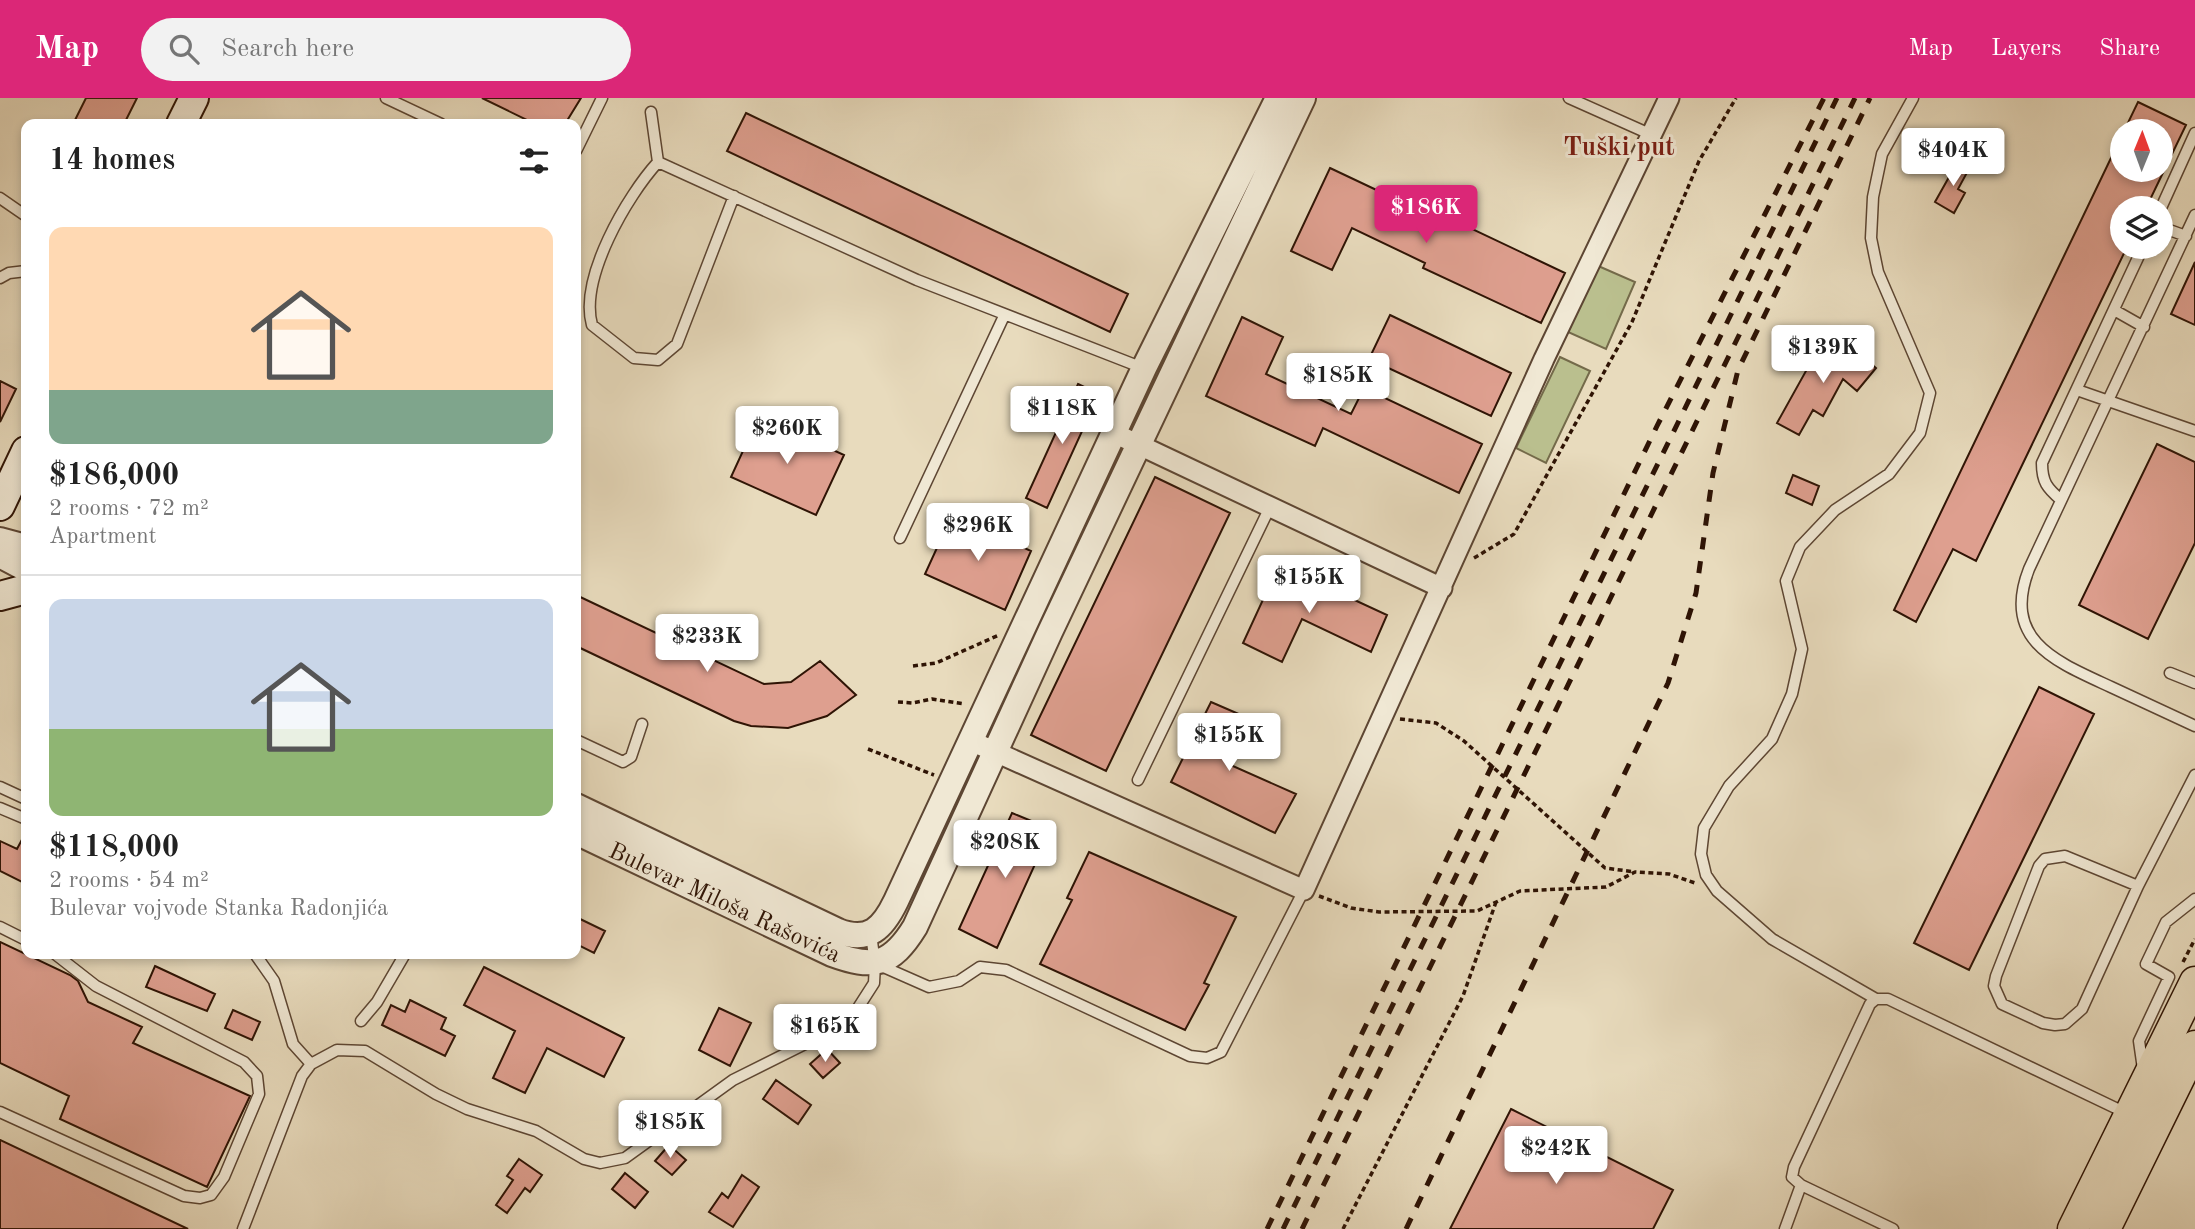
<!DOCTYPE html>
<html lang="en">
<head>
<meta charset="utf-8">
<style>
  body { margin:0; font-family:"Old Standard TT",serif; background:#f2f2f2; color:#222; height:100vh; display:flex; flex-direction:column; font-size:26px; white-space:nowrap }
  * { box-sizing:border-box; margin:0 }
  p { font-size:23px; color:#767676 }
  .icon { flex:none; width:38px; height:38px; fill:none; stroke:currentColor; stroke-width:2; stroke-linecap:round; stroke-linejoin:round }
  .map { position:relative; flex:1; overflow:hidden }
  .side { position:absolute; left:21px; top:21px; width:560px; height:840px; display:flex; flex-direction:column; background:#fff; border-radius:14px; box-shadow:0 4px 10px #0003 }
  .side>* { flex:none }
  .needle { width:46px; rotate:1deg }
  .controls { position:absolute; left:2110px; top:21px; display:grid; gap:14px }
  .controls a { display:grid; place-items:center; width:63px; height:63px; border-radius:50%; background:#fff; box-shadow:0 4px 10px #0003; font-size:35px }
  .price { position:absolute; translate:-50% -60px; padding:0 16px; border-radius:7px; background:#fff; color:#222; font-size:23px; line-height:46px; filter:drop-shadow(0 2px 4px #0008) }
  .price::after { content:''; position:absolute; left:50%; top:42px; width:21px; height:16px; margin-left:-10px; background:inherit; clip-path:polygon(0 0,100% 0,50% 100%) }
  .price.selected { background:#db2777; color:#fff }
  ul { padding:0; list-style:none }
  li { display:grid; align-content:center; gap:14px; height:371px; padding:0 28px }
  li+li { border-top:2px solid #e0e0e0 }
  li span { display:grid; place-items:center; height:217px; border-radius:14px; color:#555 }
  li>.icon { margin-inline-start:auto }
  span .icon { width:126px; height:126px; fill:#fffc; stroke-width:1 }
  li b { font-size:30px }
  h2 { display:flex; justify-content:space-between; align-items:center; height:84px; padding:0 28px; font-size:30px }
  header { display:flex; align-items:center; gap:42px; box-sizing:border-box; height:98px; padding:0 35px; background:#db2777; color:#fff }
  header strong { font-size:33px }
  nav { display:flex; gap:38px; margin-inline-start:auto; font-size:24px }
  .search { width:490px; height:63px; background:#f2f2f2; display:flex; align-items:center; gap:18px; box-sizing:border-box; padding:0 24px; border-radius:38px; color:#767676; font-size:26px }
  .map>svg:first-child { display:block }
</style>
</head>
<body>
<header>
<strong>Map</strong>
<div class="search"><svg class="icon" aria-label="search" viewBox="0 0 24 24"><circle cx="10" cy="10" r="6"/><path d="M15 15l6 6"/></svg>Search here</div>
<nav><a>Map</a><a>Layers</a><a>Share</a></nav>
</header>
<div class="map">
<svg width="2195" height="1131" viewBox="0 0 2195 1131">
  <rect width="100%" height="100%" fill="#e8dbbd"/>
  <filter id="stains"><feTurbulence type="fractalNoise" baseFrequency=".00286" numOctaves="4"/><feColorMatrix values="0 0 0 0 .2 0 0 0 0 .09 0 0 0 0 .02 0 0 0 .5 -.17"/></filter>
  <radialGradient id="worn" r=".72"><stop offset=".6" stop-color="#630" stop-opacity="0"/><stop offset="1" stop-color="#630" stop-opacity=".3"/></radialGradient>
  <path fill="#babf8e" stroke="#746a4a" stroke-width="2" d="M1596,167L1635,184L1606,251L1568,234Z
    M1560,259L1590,273L1546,365L1516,350Z"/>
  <path fill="#de9f8f" stroke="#2f1405" stroke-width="2" d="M86,0H137L124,26H73Z
    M482,0H581L565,26H535Z
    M2138,4L2186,27L2146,110H2123V149H2127L1976,463L1953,451L1916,524L1894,512L2123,35V72H2161V33H2124Z
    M746,15L1128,196L1110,234L727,53Z
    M1958,63L1970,69L1958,91L1965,95L1954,115L1935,104Z
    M1330,70L1444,124L1447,119L1565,175L1541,225L1423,170L1425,165L1352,130L1332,172L1291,153Z
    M2195,164V227L2171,216Z
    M1390,217L1511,275L1491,318L1369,261Z
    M1242,219L1283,239L1266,276L1351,316L1364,290L1482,346L1459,395L1323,330L1315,348L1206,298Z
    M1813,246L1842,263L1853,250L1876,270L1857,293L1843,281L1823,318L1813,312L1799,337L1777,325L1811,264L1804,260Z
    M0,283L16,291L0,324Z
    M1078,286L1099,296L1047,410L1026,400Z
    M759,318L844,357L816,417L731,379Z
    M2157,346L2195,364V445L2148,541L2079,507Z
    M1793,377L1819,388L1812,407L1786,395Z
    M1155,379L1230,415L1106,673L1031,637Z
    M952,417L1031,453L1005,512L925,476Z
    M1279,467L1387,517L1371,554L1302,521L1282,564L1243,545Z
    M576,497L764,586L791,584L820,563L856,597L827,618L788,630L751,628L734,623L576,548Z
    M2039,589L2094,616L1969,872L1914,845Z
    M1211,604L1248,620L1226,665L1296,696L1275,735L1171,684Z
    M1012,715L1051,731L997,850L959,831Z
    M26,734V786L0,773V743L17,751Z
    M1089,754L1236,819L1204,885L1209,887L1185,932L1040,866L1072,802L1067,800Z
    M576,819L605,833L594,855L576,846Z
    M0,844L70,877L78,883L88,904L142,929L133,945L250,998L207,1089L60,1021L69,998L0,965Z
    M155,868L215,896L207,913L146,889Z
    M484,869L624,940L604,979L547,950L525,995L493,980L515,933L464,907Z
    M410,902L446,920L441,931L455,938L445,958L382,927L391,907L405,914Z
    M719,910L751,925L730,968L699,952Z
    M233,912L260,924L252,942L225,930Z
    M827,951L840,965L823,980L810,966Z
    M776,982L811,1007L798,1026L763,1001Z
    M1511,1011L1673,1092L1653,1131H1450Z
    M0,1042L188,1131H0Z
    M669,1047L686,1062L672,1077L655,1063Z
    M519,1061L542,1077L530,1094L525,1090L507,1115L496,1107L513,1082L507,1078Z
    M625,1075L648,1094L635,1110L612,1091Z
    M742,1077L759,1089L733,1129L709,1114L722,1095L728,1100Z"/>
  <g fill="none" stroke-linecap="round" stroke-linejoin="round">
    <defs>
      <path id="service" d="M386,0L441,26
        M1569,0L1652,37
        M651,14L658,64L917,182L1143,270
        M576,53L602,0
        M658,64C627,98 579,180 592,227L634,260L658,262L677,246L734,98
        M0,100L26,118
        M2161,110L2195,35
        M2195,117L2029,471C2001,543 2057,564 2111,589C2139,602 2167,615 2195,628
        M2161,129L2186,138
        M0,180L9,175L26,173
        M2114,212L2144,229
        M2077,292L2195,333
        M2061,402C2047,390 2042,384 2042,365L2143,149
        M900,440L1004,218
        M2170,575L2195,585
        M576,642L623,664L631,659L642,626
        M1138,682L1269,411
        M0,689L26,701
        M0,710L26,721
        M2138,788L2065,758L2045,761L2039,768L1996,878L1994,888L2002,906L2043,925L2055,927L2065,926L2082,911L2138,788L2195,677
        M0,829L26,842
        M255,856L274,883L293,946L311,966
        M879,867L929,889L959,883L980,869L1006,872L1190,958L1207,960L1221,954L1304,792
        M1876,901L1772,841L1717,793L1706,777L1701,756L1704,730L1729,688L1772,641L1792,596L1802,551L1786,483L1800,449L1835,412L1889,376L1920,335L1930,295L1878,174L1871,140L1873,99L1882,56L1913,0
        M361,923L377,904L405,856
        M2143,971L2139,943L2169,879L2146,866L2166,824L2195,801
        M0,1014L184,1098L200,1100L211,1097L224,1079L259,996L257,978L244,964L96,888L55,856
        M243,1131L302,978L311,966L337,952L365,953L436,996L467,1011L536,1033L584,1061L600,1065L625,1060L733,982L849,924L874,885L875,866L871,836
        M1785,1131L1801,1087
        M1893,1131L1801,1087L1792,1079L1794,1069L1870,906L1876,901H1888L2126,1015"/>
      <path id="minor" d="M1116,336L1442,490
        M971,643L1304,792L1544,261L1669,0"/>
      <path id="tertiary" d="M0,442L26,449
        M0,457L26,471
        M576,708L838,833C869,845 883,830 896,803L1144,270L1278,0
        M576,734L832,856C873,871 891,868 915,829L1050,534L1303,0"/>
      <path id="secondary" d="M181,26L194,0
        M0,408L26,353
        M0,498L26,491"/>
      <path id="primary" d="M2073,1131L2195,884
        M2105,1131L2195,948"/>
    </defs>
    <use href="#service" stroke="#5d4633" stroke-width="13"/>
    <use href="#minor" stroke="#5d4633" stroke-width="23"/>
    <use href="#tertiary" stroke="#5d4633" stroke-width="28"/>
    <use href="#secondary" stroke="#2f1405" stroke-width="32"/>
    <use href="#primary" stroke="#2f1405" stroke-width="33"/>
    <path stroke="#2f1405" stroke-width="3.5" stroke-dasharray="5 3.5" stroke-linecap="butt" d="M1474,460L1514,436L1632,224L1699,63L1736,0
      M913,568L936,565L999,537
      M898,604L912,605L932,601L965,606
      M1400,621L1436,625L1464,643L1605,770L1635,774
      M868,651L934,677
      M1319,798L1351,810L1379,814L1477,813L1520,793L1606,789L1635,774L1669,776L1695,785
      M2183,864L2195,841
      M1343,1131L1463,898L1496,804"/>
    <use href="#service" stroke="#f0e8d4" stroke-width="10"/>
    <use href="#minor" stroke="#f0e8d4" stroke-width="19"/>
    <use href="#tertiary" stroke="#f0e8d4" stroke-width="24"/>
    <use href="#secondary" stroke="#f0e8d4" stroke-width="28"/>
    <use href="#primary" stroke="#e8dbbd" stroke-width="30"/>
    <path stroke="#2f1405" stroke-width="5" stroke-dasharray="12 12" stroke-linecap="butt" d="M1267,1131L1657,328L1824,0
      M1283,1131L1837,0
      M1302,1131L1855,0
      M1406,1131L1668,585L1696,495L1713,375L1738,272L1870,0"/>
  </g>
  <g text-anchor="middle" stroke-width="6" stroke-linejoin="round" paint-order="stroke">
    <g font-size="24" fill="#2f1405" stroke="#f0e8d4">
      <text transform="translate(725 804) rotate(25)" y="8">Bulevar Miloša Rašovića</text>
    </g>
    <g font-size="26" font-weight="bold" fill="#7a1f14" stroke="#f0e8d4">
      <text x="1619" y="57">Tuški put</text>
    </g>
  </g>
  <rect width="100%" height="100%" filter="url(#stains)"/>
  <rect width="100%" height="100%" fill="url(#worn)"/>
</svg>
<div class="controls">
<a><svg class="needle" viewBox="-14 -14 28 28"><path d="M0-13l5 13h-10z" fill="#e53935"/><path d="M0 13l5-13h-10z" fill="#767676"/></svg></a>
<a><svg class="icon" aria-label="layers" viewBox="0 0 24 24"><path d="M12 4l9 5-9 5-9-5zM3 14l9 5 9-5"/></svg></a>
</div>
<b class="price" style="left:1953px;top:90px">$404K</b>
<b class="price selected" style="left:1426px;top:147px">$186K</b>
<b class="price" style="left:1823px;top:287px">$139K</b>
<b class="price" style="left:1338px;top:315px">$185K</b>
<b class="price" style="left:1062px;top:348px">$118K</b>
<b class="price" style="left:787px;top:368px">$260K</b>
<b class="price" style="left:978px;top:465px">$296K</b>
<b class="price" style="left:1309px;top:517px">$155K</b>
<b class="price" style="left:707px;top:576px">$233K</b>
<b class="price" style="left:1229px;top:675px">$155K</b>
<b class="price" style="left:1005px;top:782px">$208K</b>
<b class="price" style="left:825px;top:966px">$165K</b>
<b class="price" style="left:670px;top:1062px">$185K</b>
<b class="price" style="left:1556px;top:1088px">$242K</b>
<section class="side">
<h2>14 homes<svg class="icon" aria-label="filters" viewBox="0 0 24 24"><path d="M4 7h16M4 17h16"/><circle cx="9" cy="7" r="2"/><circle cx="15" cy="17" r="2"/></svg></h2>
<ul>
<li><span style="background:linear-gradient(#ffd9b3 75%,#7fa58c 0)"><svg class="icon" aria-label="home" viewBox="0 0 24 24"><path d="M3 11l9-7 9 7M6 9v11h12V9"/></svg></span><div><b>$186,000</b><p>2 rooms · 72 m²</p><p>Apartment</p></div></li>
<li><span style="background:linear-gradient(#c9d6e8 60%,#8fb573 0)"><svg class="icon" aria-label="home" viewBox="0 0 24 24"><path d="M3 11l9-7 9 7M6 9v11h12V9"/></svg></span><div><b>$118,000</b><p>2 rooms · 54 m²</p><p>Bulevar vojvode Stanka Radonjića</p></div></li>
</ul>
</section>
</div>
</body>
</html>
